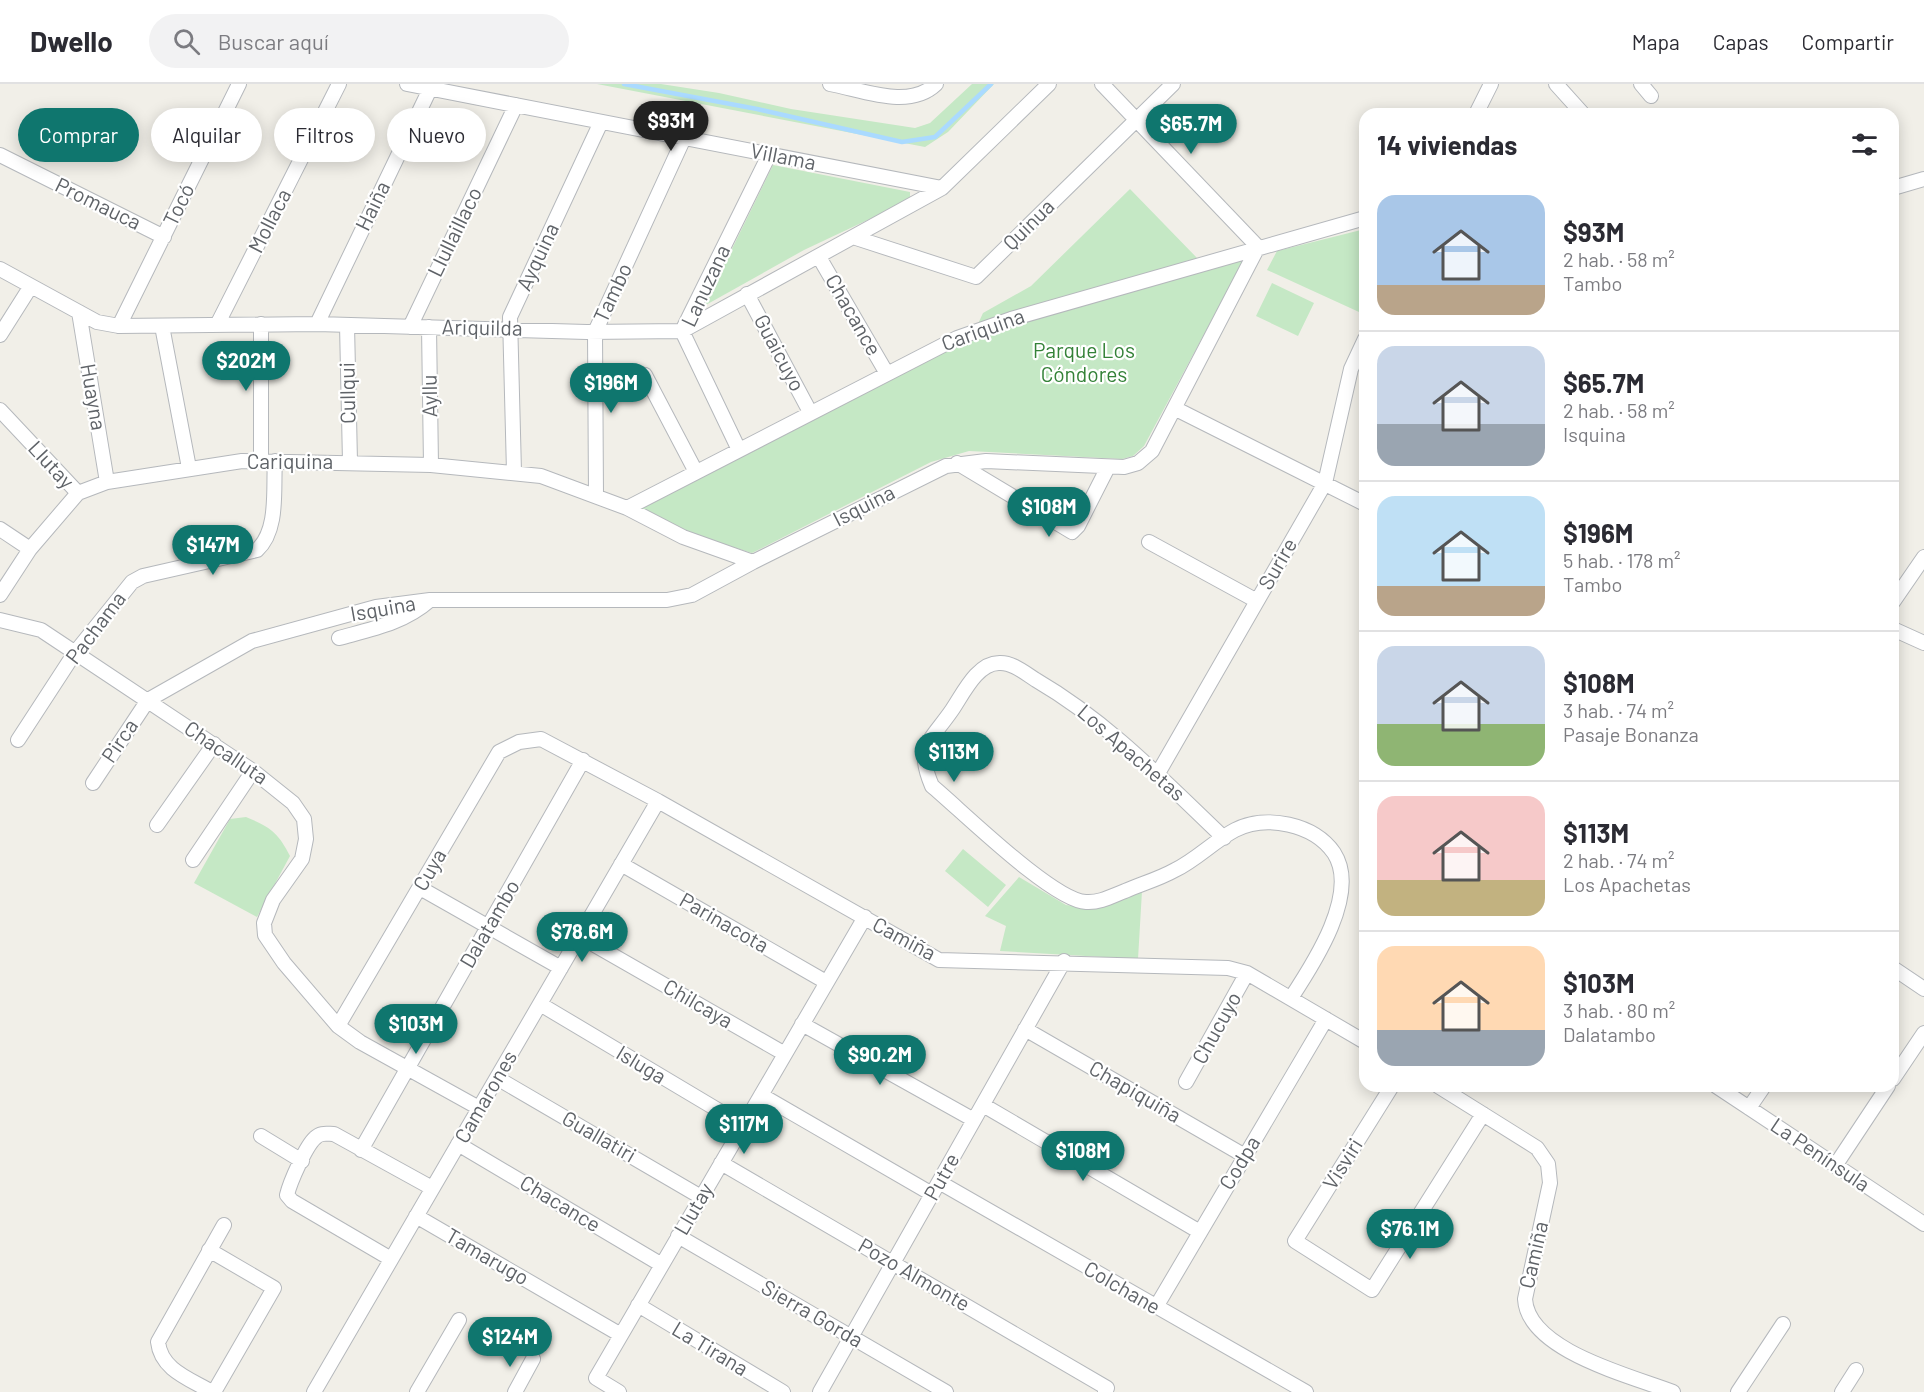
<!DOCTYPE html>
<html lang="es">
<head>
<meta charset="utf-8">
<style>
  body { margin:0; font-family:Barlow,sans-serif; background:#f2f2f3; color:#2b2b33; height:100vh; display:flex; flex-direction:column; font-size:22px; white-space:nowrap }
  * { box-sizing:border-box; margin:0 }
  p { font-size:20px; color:#7c7c81 }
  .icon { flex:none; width:33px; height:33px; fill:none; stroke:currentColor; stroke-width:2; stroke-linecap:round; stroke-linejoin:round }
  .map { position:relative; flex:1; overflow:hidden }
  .sheet { position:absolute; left:1359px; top:24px; width:540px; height:984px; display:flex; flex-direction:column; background:#fff; border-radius:18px; box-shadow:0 3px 15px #0003 }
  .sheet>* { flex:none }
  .hud { position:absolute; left:18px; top:24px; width:570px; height:54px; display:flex; gap:12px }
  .price { position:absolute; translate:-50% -51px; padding:0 14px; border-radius:21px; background:#0f766e; color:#fff; font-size:20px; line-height:39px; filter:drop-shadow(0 2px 3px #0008) }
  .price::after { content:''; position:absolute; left:50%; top:36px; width:18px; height:14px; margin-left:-9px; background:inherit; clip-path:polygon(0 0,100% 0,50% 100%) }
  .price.active { background:#222; color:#fff }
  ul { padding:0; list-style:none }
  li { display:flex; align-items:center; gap:18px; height:150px; padding:0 18px }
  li+li { border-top:2px solid #e1e1e2 }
  li span { display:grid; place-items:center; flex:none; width:168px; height:120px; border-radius:18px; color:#555 }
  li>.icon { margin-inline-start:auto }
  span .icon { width:72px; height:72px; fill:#fffc; stroke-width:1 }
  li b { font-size:26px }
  h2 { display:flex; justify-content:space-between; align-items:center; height:72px; padding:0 18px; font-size:26px }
  .pill { padding:0 21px; border-radius:27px; background:#fff; box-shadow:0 3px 15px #0003; font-size:21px; line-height:54px }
  .pill.active { background:#0f766e; color:#fff }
  header { display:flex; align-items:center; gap:36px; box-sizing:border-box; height:84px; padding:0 30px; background:#fff; border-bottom:2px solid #e1e1e2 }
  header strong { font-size:28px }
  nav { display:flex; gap:33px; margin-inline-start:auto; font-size:21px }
  .search { width:420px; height:54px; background:#f2f2f3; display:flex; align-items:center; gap:15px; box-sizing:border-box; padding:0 21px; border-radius:33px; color:#7c7c81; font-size:22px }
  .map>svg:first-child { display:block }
</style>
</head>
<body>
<header>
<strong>Dwello</strong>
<div class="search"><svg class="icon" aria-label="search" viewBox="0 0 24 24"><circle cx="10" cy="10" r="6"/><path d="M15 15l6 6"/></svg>Buscar aquí</div>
<nav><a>Mapa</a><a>Capas</a><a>Compartir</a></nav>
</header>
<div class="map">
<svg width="1924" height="1308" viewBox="0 0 1924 1308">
  <rect width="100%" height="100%" fill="#f1efe8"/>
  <path fill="#c5e8c5" d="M597,0H661L719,9L791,25L915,44L930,39L972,0H994L948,48L925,63Z
    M773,81L910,108V116L804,166L704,222Z
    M1130,105L1198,175L1245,174L1144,362L1133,372L1122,375L969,367L931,378L752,469L684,448L640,425L712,384L971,255L983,229L1031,202Z
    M1365,145V216L1359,228L1267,186L1277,167Z
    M1272,199L1314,219L1298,252L1256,232Z
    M246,733C270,743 278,748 290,772L257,833L194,799L230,735Z
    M963,765L1006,801L988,823L945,787Z
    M1019,793L1066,821L1087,824L1142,807L1138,875L1000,867L1006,842L985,832Z"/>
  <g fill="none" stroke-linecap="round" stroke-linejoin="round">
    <path stroke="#aadaff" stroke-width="4.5" d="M624,0L757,25L902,58L935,53L991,0"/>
    <defs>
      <path id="minor" d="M407,0L942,104
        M830,0C863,6 909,26 936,0
        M1102,0L1258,163
        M1556,0L1583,30
        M1641,0L1651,12
        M1476,30L1491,0
        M0,71L164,153
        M1893,104L1924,95
        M856,154L976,193L1173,0
        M819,173L886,288
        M0,185L97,238L119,242L317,240L587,248L682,247L942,104L1049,0
        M747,210L810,328
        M79,228L107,398
        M261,240V377
        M317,240L430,5
        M217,241L339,0
        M347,241L350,378
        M119,242L239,0
        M162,242L189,384
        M410,243L516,21
        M429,243L431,381
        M0,251L31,202
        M645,291L696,388
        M1176,325L1365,420
        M0,326L78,409
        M739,366L682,247L769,71
        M957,379L1072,448L1078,442L1108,383
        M514,388L510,233L601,38
        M596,412L595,248L684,54
        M627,424L957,254L1011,235L1365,134
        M0,445L30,465
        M1149,458L1257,517
        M0,511L30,465L78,409L107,398L242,377L431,381L541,392L627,424L683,453L753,478
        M1893,518L1924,473
        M0,536L41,546L253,687L293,719L304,735L306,755L302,775L273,816L264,839L265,851L284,879L338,942L360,958L479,1024
        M1893,545L1924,559
        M339,554C372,545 404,539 430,516
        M18,656L74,570L132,498L143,492L257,466C279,446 273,405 275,377
        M1157,691L1325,399L1351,285L1365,255
        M93,699L148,616L252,557L376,523L430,516H667L692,511L753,478L946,382L986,377L1124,383L1138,379L1152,367L1258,163
        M157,741L214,660
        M1224,754C1164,697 1108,638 1036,596C1025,589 1012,578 999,579C977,579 963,610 952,626C930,658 915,662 932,702C961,726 1053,817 1086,818C1100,819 1112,812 1125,807C1141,800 1159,795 1175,786C1196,776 1214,757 1235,746C1266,730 1314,740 1334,769C1360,809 1314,879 1291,914
        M193,776L253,687
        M621,780L826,898
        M420,804L561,884
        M579,852L785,970
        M1893,884L1924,905
        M540,920L743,1041
        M802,940L974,1036
        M338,942L499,668L519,658L541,655L658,717L939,876L1228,884L1247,889L1365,958
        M1025,945L1245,1072
        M497,994L701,1113
        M1893,995L1924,949
        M1186,998L1247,889
        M1392,1002L1295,1157L1372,1206L1483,1030
        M1438,1002L1537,1064L1548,1080L1550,1099L1525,1215C1528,1267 1632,1292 1673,1308
        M1716,1002L1924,1140
        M761,1011L932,1110
        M983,1021L1200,1148
        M1749,1024L1764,1002
        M261,1052L302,1077
        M458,1060L662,1181
        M361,1066L583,676
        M721,1079L1107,1304L1105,1308
        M1835,1082L1888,1002
        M939,1098L1306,1308
        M416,1132L621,1251
        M678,1152L946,1308
        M209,1166L274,1204L214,1308
        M391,1175L292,1117L287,1111C290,1098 306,1062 315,1054C321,1048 327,1050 334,1050L432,1104
        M638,1221L783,1308
        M1156,1223L1326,935
        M212,1308C190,1295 161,1286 158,1258L224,1141
        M314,1308L658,717
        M417,1308L459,1236
        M515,1308L533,1275
        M619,1308L596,1294L865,833
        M820,1308L1064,877
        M1738,1308L1783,1240
        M1842,1308L1856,1286"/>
    </defs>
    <use href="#minor" stroke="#b5b8bc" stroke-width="16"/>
    <use href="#minor" stroke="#fff" stroke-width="14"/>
  </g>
  <g text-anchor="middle" stroke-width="4.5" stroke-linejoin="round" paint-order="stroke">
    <g font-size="21" fill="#5f6368" stroke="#fff">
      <text transform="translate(783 73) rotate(11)" y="7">Villama</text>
      <text transform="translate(98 120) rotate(26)" y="7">Promauca</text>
      <text transform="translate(179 121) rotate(-64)" y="7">Tocó</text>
      <text transform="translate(373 122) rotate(-64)" y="7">Haiña</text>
      <text transform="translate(270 137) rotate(-63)" y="7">Mollaca</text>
      <text transform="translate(1029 141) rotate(-45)" y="7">Quinua</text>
      <text transform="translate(455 148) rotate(-64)" y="7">Llullaillaco</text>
      <text transform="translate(538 173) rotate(-65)" y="7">Ayquina</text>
      <text transform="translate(706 202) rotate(-65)" y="7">Lanuzana</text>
      <text transform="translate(613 209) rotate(-65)" y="7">Tambo</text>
      <text transform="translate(853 231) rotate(60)" y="7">Chacance</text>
      <text transform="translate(482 244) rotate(1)" y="7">Ariquilda</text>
      <text transform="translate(983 246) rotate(-20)" y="7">Cariquina</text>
      <text transform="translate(779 269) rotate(62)" y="7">Guaicuyo</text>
      <text transform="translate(348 309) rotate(-91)" y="7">Cullqui</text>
      <text transform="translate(430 312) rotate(-91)" y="7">Ayllu</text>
      <text transform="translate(93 313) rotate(80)" y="7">Huayna</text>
      <text x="290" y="385">Cariquina</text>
      <text transform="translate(51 381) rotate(47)" y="7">Llutay</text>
      <text transform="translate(864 422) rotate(-27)" y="7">Isquina</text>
      <text transform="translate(1278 480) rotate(-60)" y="7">Surire</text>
      <text transform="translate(383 525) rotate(-10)" y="7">Isquina</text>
      <text transform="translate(96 544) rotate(-53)" y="7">Pachama</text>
      <text transform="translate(120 657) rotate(-56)" y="7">Pirca</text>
      <text transform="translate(226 669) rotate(34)" y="7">Chacalluta</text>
      <text transform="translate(1131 669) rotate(41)" y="7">Los Apachetas</text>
      <text transform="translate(430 786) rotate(-60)" y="7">Cuya</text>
      <text transform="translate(724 839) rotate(30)" y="7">Parinacota</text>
      <text transform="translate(490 840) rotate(-60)" y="7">Dalatambo</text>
      <text transform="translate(904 855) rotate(28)" y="7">Camiña</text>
      <text transform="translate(698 920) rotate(30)" y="7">Chilcaya</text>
      <text transform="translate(1217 944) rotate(-61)" y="7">Chucuyo</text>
      <text transform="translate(641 981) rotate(31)" y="7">Isluga</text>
      <text transform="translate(1135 1008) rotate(30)" y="7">Chapiquiña</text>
      <text transform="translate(486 1013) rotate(-60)" y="7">Camarones</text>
      <text transform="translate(599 1053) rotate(30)" y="7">Guallatiri</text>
      <text transform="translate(1820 1071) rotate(34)" y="7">La Península</text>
      <text transform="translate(1240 1079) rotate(-59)" y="7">Codpa</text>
      <text transform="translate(1343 1080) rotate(-58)" y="7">Visviri</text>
      <text transform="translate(942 1093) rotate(-61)" y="7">Putre</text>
      <text transform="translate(560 1120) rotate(31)" y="7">Chacance</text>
      <text transform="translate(694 1125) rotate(-60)" y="7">Llutay</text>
      <text transform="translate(1534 1171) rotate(-77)" y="7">Camiña</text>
      <text transform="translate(487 1173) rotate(30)" y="7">Tamarugo</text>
      <text transform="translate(914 1191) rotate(30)" y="7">Pozo Almonte</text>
      <text transform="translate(1122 1204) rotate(30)" y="7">Colchane</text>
      <text transform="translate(812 1230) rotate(30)" y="7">Sierra Gorda</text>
      <text transform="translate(710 1265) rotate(31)" y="7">La Tirana</text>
    </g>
    <g font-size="21" fill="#348238" stroke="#fff">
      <text x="1084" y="274">Parque Los<tspan x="1084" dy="24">Cóndores</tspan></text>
    </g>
  </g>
</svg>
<b class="price active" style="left:671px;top:68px">$93M</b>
<b class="price" style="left:1191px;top:71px">$65.7M</b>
<b class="price" style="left:246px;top:308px">$202M</b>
<b class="price" style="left:611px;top:330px">$196M</b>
<b class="price" style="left:1049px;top:454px">$108M</b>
<b class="price" style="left:213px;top:492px">$147M</b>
<b class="price" style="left:954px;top:699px">$113M</b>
<b class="price" style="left:582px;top:879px">$78.6M</b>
<b class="price" style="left:416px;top:971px">$103M</b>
<b class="price" style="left:880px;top:1002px">$90.2M</b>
<b class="price" style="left:744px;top:1071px">$117M</b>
<b class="price" style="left:1083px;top:1098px">$108M</b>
<b class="price" style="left:1410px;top:1176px">$76.1M</b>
<b class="price" style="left:510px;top:1284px">$124M</b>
<div class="hud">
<a class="pill active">Comprar</a>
<a class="pill">Alquilar</a>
<a class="pill">Filtros</a>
<a class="pill">Nuevo</a>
</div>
<section class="sheet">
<h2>14 viviendas<svg class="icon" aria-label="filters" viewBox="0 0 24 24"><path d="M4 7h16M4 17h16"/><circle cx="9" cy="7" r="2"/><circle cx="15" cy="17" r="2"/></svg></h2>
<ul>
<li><span style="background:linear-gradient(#a9c7e8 75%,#b9a48a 0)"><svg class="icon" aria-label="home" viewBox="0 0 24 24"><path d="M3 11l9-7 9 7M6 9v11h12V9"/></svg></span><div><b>$93M</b><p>2 hab. · 58 m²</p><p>Tambo</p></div></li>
<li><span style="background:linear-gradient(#c9d6e8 65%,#9aa5b1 0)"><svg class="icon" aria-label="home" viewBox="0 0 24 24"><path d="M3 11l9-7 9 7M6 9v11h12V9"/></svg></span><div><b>$65.7M</b><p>2 hab. · 58 m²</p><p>Isquina</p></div></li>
<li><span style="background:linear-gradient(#bfe0f5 75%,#b9a48a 0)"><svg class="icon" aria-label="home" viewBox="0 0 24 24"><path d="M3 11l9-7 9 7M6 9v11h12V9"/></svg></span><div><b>$196M</b><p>5 hab. · 178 m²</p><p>Tambo</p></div></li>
<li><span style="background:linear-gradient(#c9d6e8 65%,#8fb573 0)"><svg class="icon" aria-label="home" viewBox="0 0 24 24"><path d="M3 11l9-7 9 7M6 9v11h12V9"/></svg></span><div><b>$108M</b><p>3 hab. · 74 m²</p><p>Pasaje Bonanza</p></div></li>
<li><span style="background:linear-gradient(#f6c9c9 70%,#c2b280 0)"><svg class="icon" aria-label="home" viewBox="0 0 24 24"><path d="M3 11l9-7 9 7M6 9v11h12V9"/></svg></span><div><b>$113M</b><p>2 hab. · 74 m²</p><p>Los Apachetas</p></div></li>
<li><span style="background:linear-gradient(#ffd9b3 70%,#9aa5b1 0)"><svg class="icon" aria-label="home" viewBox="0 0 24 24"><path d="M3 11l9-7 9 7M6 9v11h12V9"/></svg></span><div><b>$103M</b><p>3 hab. · 80 m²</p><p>Dalatambo</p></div></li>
</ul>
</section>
</div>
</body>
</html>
